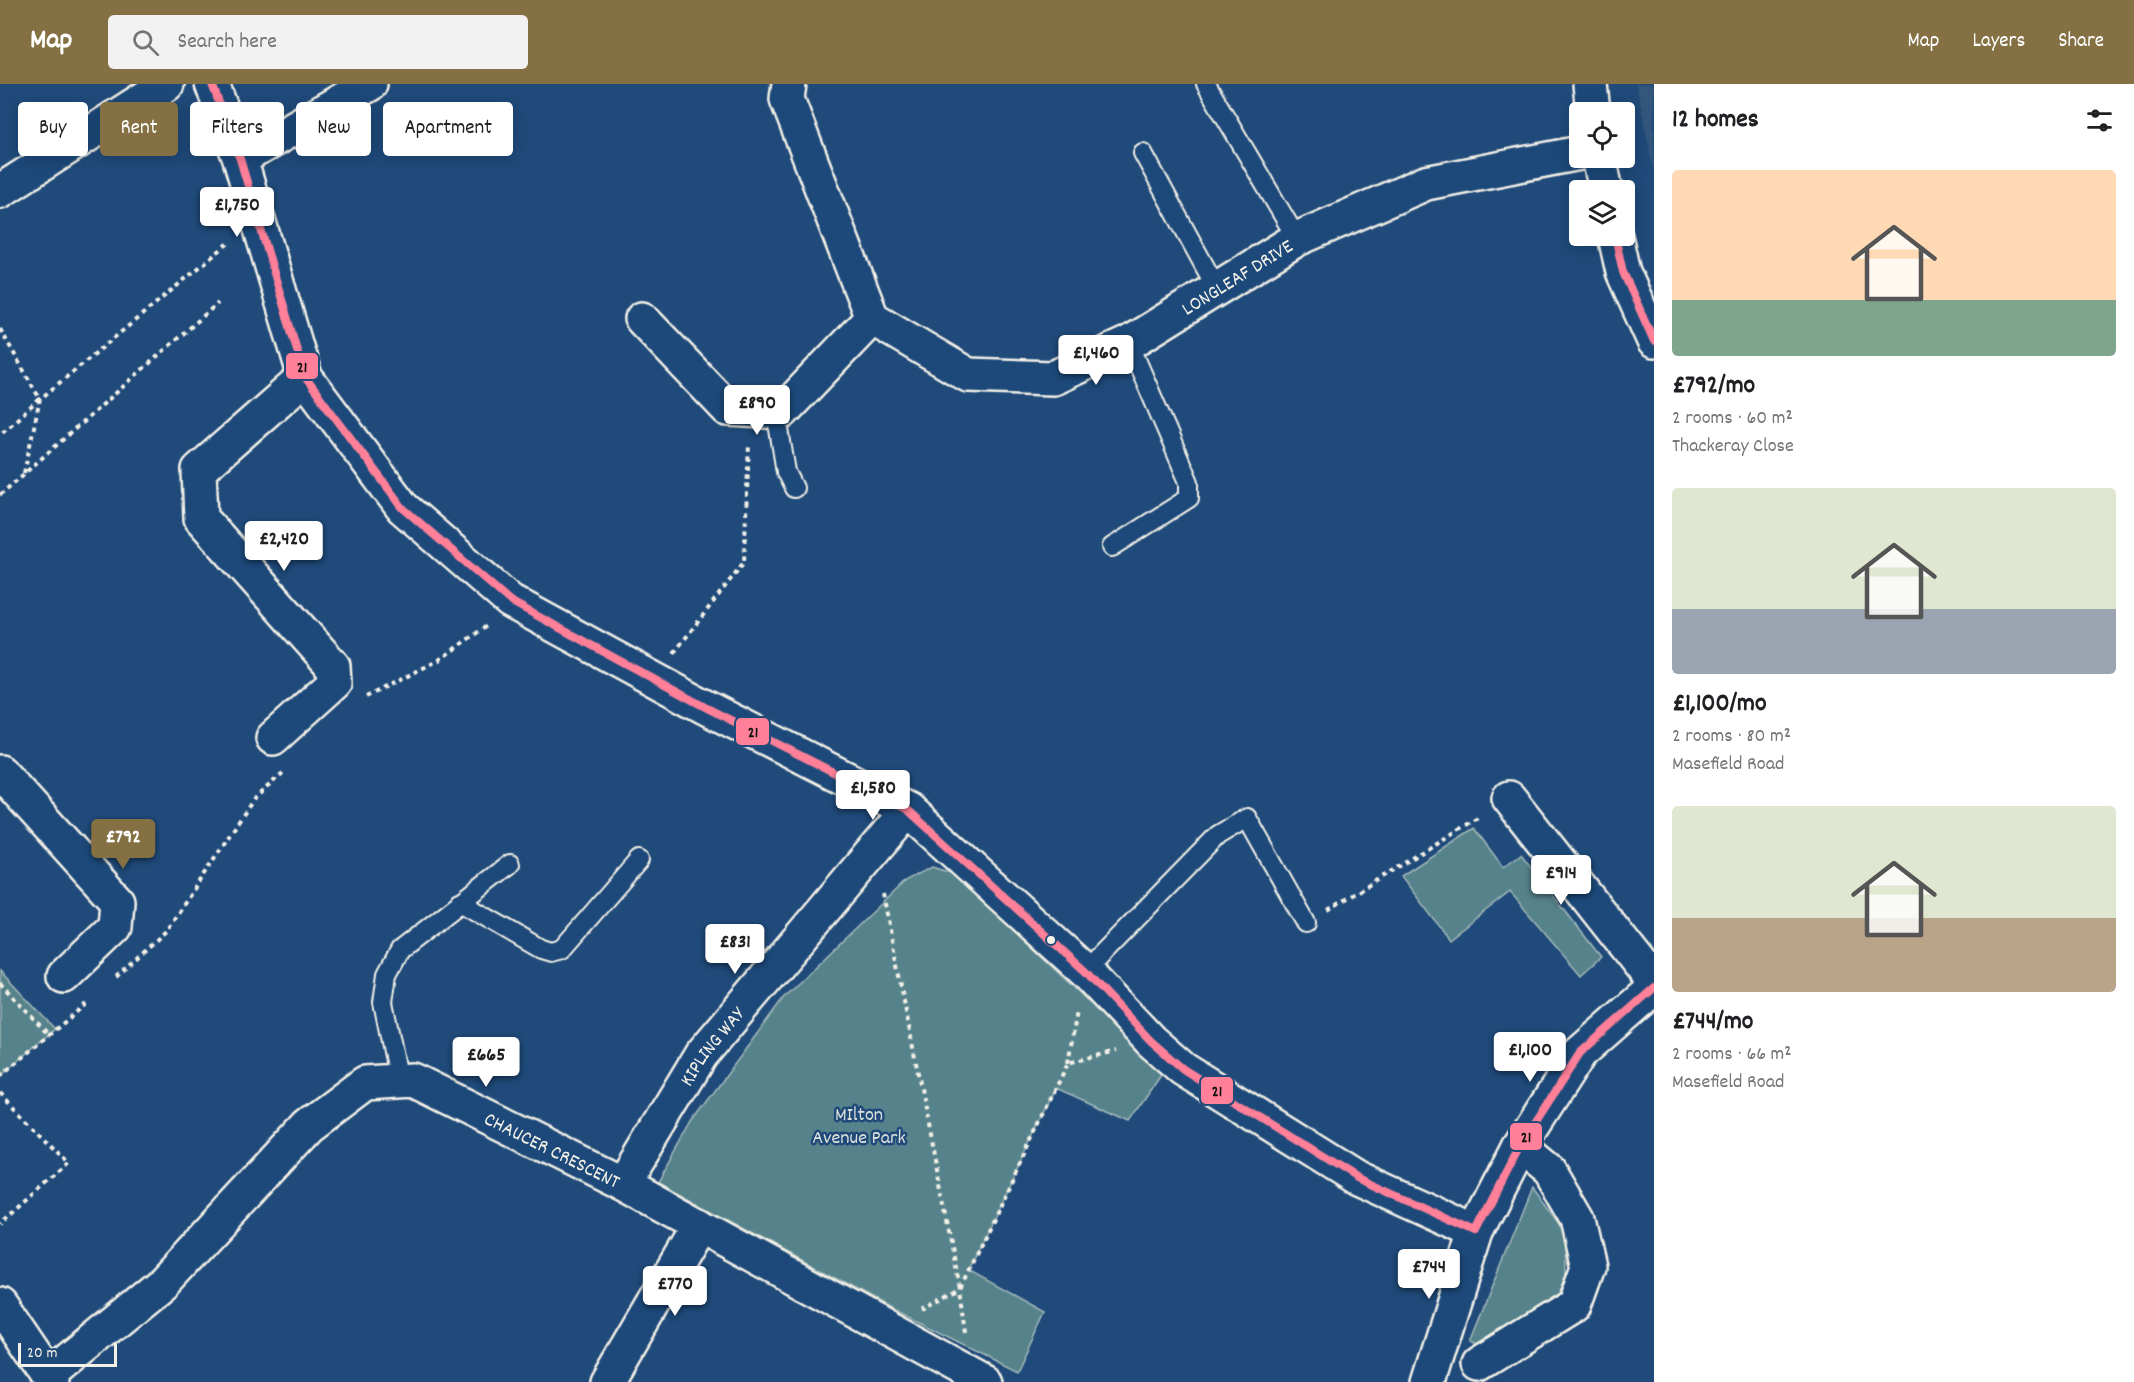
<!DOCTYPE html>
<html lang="en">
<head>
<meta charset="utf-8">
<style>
  body { margin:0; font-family:Dekko,sans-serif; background:#f2f2f2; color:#202124; height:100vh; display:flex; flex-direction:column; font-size:22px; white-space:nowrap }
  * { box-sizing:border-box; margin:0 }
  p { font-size:20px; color:#757577 }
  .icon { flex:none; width:33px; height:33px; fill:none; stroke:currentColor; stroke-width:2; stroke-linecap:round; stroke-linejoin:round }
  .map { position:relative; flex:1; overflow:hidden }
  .panel { display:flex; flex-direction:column; background:#fff; width:480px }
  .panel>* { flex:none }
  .top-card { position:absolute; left:18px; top:18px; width:570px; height:54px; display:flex; gap:12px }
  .tools { position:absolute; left:1569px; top:18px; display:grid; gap:12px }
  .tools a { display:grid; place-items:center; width:66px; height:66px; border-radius:6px; background:#fff; box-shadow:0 3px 15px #0003; font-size:30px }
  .scale { position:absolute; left:18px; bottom:15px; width:99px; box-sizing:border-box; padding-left:6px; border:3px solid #f4f1e8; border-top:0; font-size:16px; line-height:21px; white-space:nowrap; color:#f4f1e8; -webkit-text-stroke:4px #1f4a7a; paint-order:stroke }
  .price { position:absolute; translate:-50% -51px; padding:0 14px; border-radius:6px; background:#fff; color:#222; font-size:20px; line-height:39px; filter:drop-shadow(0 2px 3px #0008) }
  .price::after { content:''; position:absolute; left:50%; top:36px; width:18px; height:14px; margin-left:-9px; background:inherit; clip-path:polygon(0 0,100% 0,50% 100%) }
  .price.active { background:#847042; color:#fff }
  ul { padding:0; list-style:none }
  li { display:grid; align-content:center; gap:12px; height:318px; padding:0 18px }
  li span { display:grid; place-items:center; height:186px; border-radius:6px; color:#555 }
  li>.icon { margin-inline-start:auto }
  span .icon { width:108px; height:108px; fill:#fffc; stroke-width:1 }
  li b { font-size:26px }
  h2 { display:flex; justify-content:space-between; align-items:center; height:72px; padding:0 18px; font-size:26px }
  .tag { padding:0 21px; border-radius:6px; background:#fff; box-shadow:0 3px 15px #0003; font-size:21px; line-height:54px }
  .tag.active { background:#847042; color:#fff }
  header { display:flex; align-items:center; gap:36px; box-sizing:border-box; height:84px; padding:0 30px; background:#847042; color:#fff }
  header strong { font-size:28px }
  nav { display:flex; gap:33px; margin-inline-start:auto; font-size:21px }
  .search { width:420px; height:54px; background:#f2f2f2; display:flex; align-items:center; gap:15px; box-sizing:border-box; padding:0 21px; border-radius:6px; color:#757577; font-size:22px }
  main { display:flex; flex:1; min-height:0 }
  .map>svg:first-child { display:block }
</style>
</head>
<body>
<header>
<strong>Map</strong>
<div class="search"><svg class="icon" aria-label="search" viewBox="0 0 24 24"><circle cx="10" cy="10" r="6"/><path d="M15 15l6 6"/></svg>Search here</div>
<nav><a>Map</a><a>Layers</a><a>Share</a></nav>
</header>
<main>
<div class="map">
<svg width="1654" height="1298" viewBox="0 0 1654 1298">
  <rect width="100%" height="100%" fill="#1f4a7a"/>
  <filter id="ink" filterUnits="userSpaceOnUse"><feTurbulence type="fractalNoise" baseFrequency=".0167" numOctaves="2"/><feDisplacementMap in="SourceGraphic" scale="12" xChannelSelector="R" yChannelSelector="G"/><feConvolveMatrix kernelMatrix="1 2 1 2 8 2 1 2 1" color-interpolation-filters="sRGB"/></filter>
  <g filter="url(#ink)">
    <path fill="#33567c" d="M1636,0H1654V88Z"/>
    <path fill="#56838b" stroke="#a5baba" stroke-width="1.5" d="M1474,744L1503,783L1521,770L1601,873L1581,891L1510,808L1449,855L1401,792Z
      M932,783L954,790L1163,988L1130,1037L1056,1004L968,1186L1045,1228L1017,1287L890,1224L658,1098L692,1038L784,913L906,796Z
      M0,887L55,945L0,992Z
      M1532,1103L1565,1148L1566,1189L1556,1215L1485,1263L1470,1257Z"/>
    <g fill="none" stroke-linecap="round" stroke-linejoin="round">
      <defs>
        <path id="service" d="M1206,0L1297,155
          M1143,69L1217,205
          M776,327L786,388L794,404
          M1112,463L1189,414V398L1129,259
          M460,818L541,865L551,868L562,865L639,776
          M1085,887L1218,751L1247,734L1306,839
          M399,997L383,918L387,890L400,866L510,780"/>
        <g id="minor">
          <path d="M212,0L240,75L305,293L403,424L510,517L705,623L908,726L1085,887L1151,957L1183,985L1357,1094L1476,1148"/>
          <path id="s1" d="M789,0L787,15L872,234L968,291L1053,294L1129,259L1297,155L1426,99L1580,69"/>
          <path d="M240,75L370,0"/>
          <path d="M0,107L167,0"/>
          <path d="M642,235L728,325L782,328L872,234"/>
          <path d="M273,654L334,599L333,582L201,434L199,386L305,293"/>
          <path d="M0,688L117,817L115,843L64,892"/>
          <path d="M1509,714L1654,898"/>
          <path id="s2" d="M623,1100L701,971L908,726"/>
          <path d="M0,1221L52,1298"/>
          <path d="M1479,1280L1574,1221L1588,1182L1577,1134L1549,1086L1520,1062"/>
          <path id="s3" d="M49,1292L163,1198L309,1041L365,999L413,996L623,1100L985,1298"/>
          <path d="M607,1298L699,1141"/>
        </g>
        <path id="tertiary" d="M1590,0L1593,28
          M1599,74L1606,106
          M1615,152L1623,188L1654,257
          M1429,1298L1476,1148L1520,1062L1580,969L1654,904"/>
      </defs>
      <use href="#service" stroke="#f4f1e8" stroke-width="22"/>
      <use href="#minor" stroke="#f4f1e8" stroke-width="38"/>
      <use href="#tertiary" stroke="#f4f1e8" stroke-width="38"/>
      <path stroke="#f4f1e8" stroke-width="4" stroke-dasharray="4.5 4.5" stroke-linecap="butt" d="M0,245L40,315L0,350
        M24,389L40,315L230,158
        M0,411L218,219
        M674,569L744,478L749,360
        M366,613L439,576L488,541
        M883,810L960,1204L922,1225
        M1328,826L1481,732
        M116,893L166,847L253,716L285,687
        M0,899L49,951
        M1068,979L1077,927
        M0,992L86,920
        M0,1009L69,1079L0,1140
        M966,1248L960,1204L1068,979L1116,967"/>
      <use href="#service" stroke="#1f4a7a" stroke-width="18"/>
      <use href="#minor" stroke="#1f4a7a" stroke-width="33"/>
      <use href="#tertiary" stroke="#1f4a7a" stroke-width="33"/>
      <defs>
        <path id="bus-1" d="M212,0L240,75L305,293L403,424L510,517L705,623L908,726L1085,887L1151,957L1183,985L1357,1094L1476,1148
          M1615,152L1623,188L1654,257
          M1476,1148L1520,1062L1580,969L1654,904"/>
      </defs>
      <use href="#bus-1" stroke="#1f4a7a" stroke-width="12"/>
      <use href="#bus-1" stroke="#ff8098" stroke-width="8"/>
    </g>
  </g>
  <circle fill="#f4f1e8" stroke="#1f4a7a" stroke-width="2" cx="1051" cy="856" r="5"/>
  <g text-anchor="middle" stroke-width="5" stroke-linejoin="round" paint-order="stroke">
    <g font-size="20" fill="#f4f1e8" stroke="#1f4a7a">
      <text dy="7" stroke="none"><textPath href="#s1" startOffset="657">LONGLEAF DRIVE</textPath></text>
      <text dy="7" stroke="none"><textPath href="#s2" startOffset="164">KIPLING WAY</textPath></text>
      <text dy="7" stroke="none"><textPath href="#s3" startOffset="636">CHAUCER CRESCENT</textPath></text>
    </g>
    <g font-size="20" fill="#dce0da" stroke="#1f4a7a">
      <text x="859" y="1036">MIlton<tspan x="859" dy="23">Avenue Park</tspan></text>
    </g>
  </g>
  <g stroke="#1f4a7a" stroke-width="2">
    <rect x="285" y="268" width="34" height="28" rx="6" fill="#ff8098"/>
    <rect x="735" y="633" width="35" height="29" rx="6" fill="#ff8098"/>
    <rect x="1200" y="992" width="34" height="29" rx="6" fill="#ff8098"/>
    <rect x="1509" y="1038" width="34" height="29" rx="6" fill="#ff8098"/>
  </g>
  <g font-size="16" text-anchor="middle" font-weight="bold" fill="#111">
    <text x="302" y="288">21</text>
    <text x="753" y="653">21</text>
    <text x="1217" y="1012">21</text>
    <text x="1526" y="1058">21</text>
  </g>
</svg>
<div class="tools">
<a><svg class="icon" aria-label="locate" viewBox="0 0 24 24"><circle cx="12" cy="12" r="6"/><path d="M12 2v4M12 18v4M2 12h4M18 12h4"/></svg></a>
<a><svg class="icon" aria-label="layers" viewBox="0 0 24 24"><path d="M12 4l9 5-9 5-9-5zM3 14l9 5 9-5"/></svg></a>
</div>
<div class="scale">20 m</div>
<b class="price" style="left:237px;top:154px">£1,750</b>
<b class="price" style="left:1096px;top:302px">£1,460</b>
<b class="price" style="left:757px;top:352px">£890</b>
<b class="price" style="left:284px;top:488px">£2,420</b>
<b class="price" style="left:873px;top:737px">£1,580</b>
<b class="price active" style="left:123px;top:786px">£792</b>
<b class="price" style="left:1561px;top:822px">£914</b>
<b class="price" style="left:735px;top:891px">£831</b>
<b class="price" style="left:1530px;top:999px">£1,100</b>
<b class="price" style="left:486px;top:1004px">£665</b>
<b class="price" style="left:1429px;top:1216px">£744</b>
<b class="price" style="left:675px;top:1233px">£770</b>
<div class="top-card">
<a class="tag">Buy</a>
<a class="tag active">Rent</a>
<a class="tag">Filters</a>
<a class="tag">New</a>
<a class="tag">Apartment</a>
</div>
</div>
<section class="panel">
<h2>12 homes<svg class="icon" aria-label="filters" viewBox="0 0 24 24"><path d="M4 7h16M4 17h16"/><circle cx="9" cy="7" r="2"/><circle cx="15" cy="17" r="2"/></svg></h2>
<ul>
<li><span style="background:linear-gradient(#ffd9b3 70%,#7fa58c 0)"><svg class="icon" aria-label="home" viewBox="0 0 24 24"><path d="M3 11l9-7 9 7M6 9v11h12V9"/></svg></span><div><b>£792/mo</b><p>2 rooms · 60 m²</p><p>Thackeray Close</p></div></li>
<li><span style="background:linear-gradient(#dfe7d0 65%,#9aa5b1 0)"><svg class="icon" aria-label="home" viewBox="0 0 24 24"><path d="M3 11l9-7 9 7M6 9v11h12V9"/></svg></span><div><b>£1,100/mo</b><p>2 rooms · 80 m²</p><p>Masefield Road</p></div></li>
<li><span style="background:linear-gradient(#dfe7d0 60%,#b9a48a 0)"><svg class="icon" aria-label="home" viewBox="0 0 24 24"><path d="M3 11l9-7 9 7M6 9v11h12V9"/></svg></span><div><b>£744/mo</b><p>2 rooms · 66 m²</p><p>Masefield Road</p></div></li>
</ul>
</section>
</main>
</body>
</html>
